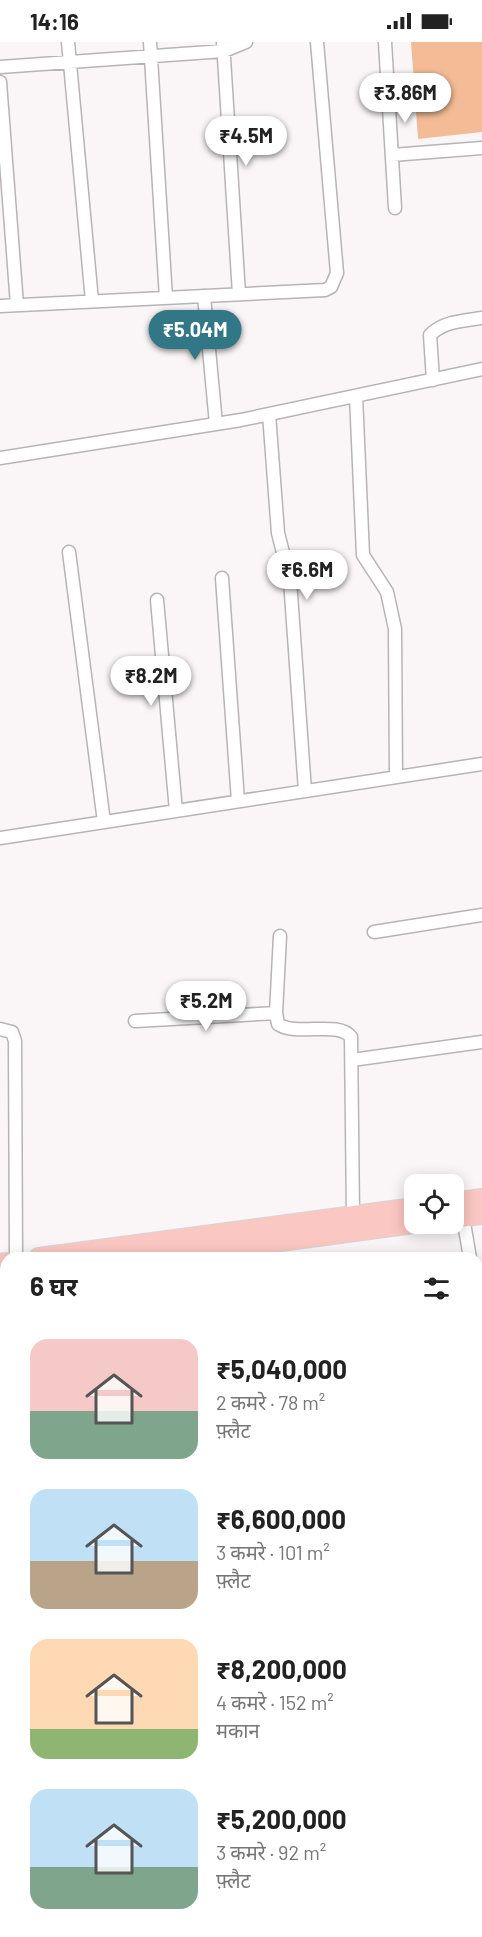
<!DOCTYPE html>
<html lang="hi">
<head>
<meta charset="utf-8">
<style>
  body { margin:0; font-family:Barlow,"Noto Sans Devanagari",sans-serif; background:#f2f2f2; color:#222; height:100vh; display:flex; flex-direction:column; font-size:22px; white-space:nowrap }
  * { box-sizing:border-box; margin:0 }
  p { font-size:20px; color:#767676 }
  .icon { flex:none; width:33px; height:33px; fill:none; stroke:currentColor; stroke-width:2; stroke-linecap:round; stroke-linejoin:round }
  .map { position:relative; flex:1; overflow:hidden }
  .side { position:absolute; left:0px; top:1210px; width:483px; height:686px; display:flex; flex-direction:column; background:#fff; border-radius:18px 18px 0 0; box-shadow:0 3px 15px #0003 }
  .side>* { flex:none }
  .tools { position:absolute; left:404px; top:1132px; display:grid; gap:12px }
  .tools a { display:grid; place-items:center; width:60px; height:60px; border-radius:12px; background:#fff; box-shadow:0 3px 15px #0003; font-size:30px }
  .price { position:absolute; translate:-50% -51px; padding:0 14px; border-radius:21px; background:#fff; color:#222; font-size:20px; line-height:39px; filter:drop-shadow(0 2px 3px #0008) }
  .price::after { content:''; position:absolute; left:50%; top:36px; width:18px; height:14px; margin-left:-9px; background:inherit; clip-path:polygon(0 0,100% 0,50% 100%) }
  .price.on { background:#327785; color:#fff }
  ul { padding:0; list-style:none }
  li { display:flex; align-items:center; gap:18px; height:150px; padding:0 30px }
  li span { display:grid; place-items:center; flex:none; width:168px; height:120px; border-radius:18px; color:#555 }
  li>.icon { margin-inline-start:auto }
  span .icon { width:72px; height:72px; fill:#fffc; stroke-width:1 }
  li b { font-size:26px }
  h2 { display:flex; justify-content:space-between; align-items:center; height:72px; padding:0 30px; font-size:26px }
  .status { display:flex; justify-content:space-between; align-items:center; height:42px; padding:0 30px; background:#fff; direction:ltr }
  .status svg { height:16px; fill:currentColor }
  .map>svg:first-child { display:block }
</style>
</head>
<body>
<div class="status"><b>14:16</b><svg viewBox="0 0 49 12"><path d="M0 12V9h3v3zM5 12V6h3v6zM10 12V3h3v9zM15 12V0h3v12zM26 1h20v11H26zM47 4h2v5h-2z"/></svg></div>
<div class="map">
<svg width="482" height="1895" viewBox="0 0 482 1895">
  <rect width="100%" height="100%" fill="#faf6f7"/>
  <path fill="#f3bc96" d="M411,0H482V90L418,97Z"/>
  <g fill="none" stroke-linecap="round" stroke-linejoin="round">
    <defs>
      <path id="minor" d="M68,0L92,259
        M150,0L166,256
        M223,0L239,252
        M385,0L395,166
        M0,25L224,9L246,0
        M0,40L17,263
        M392,113L482,106
        M204,254L216,382
        M0,264L325,248L331,245L337,231L317,0
        M433,338L430,293C444,279 463,279 482,276
        M356,354L363,513L387,550L395,587L396,735
        M269,372L278,491L290,538L305,749
        M0,416L241,378L482,327
        M69,510L104,780
        M222,536L238,759
        M157,558L176,769
        M0,796L482,722
        M374,890L482,873
        M280,894L276,971L278,982C297,995 338,978 351,995L353,1174
        M135,979L276,971
        M0,987L12,990L15,999L16,1216
        M352,1018L482,1000
        M463,1175L470,1216
        M270,1216L271,1201
        M477,1461H482
        M0,1472H6
        M0,1581L6,1582
        M477,1668L482,1667
        M477,1816L482,1817
        M0,1834H6
        M477,1838L482,1833
        M289,1890L290,1895
        M41,1895L42,1890
        M451,1895V1890"/>
      <path id="primary" d="M453,1161L482,1157
        M453,1176L482,1172
        M39,1216L414,1166
        M155,1216L414,1181
        M0,1222L6,1221
        M0,1237L6,1236"/>
    </defs>
    <use href="#minor" stroke="#b8b4b5" stroke-width="15"/>
    <use href="#primary" stroke="#d5d5d5" stroke-width="22"/>
    <use href="#minor" stroke="#fff" stroke-width="12"/>
    <use href="#primary" stroke="#fbc7c2" stroke-width="20"/>
  </g>
</svg>
<div class="tools">
<a><svg class="icon" aria-label="locate" viewBox="0 0 24 24"><circle cx="12" cy="12" r="6"/><path d="M12 2v4M12 18v4M2 12h4M18 12h4"/></svg></a>
</div>
<b class="price" style="left:405px;top:82px">₹3.86M</b>
<b class="price" style="left:246px;top:125px">₹4.5M</b>
<b class="price on" style="left:195px;top:319px">₹5.04M</b>
<b class="price" style="left:307px;top:559px">₹6.6M</b>
<b class="price" style="left:151px;top:665px">₹8.2M</b>
<b class="price" style="left:206px;top:990px">₹5.2M</b>
<section class="side">
<h2>6 घर<svg class="icon" aria-label="filters" viewBox="0 0 24 24"><path d="M4 7h16M4 17h16"/><circle cx="9" cy="7" r="2"/><circle cx="15" cy="17" r="2"/></svg></h2>
<ul>
<li><span style="background:linear-gradient(#f6c9c9 60%,#7fa58c 0)"><svg class="icon" aria-label="home" viewBox="0 0 24 24"><path d="M3 11l9-7 9 7M6 9v11h12V9"/></svg></span><div><b>₹5,040,000</b><p>2 कमरे · 78 m²</p><p>फ़्लैट</p></div></li>
<li><span style="background:linear-gradient(#bfe0f5 60%,#b9a48a 0)"><svg class="icon" aria-label="home" viewBox="0 0 24 24"><path d="M3 11l9-7 9 7M6 9v11h12V9"/></svg></span><div><b>₹6,600,000</b><p>3 कमरे · 101 m²</p><p>फ़्लैट</p></div></li>
<li><span style="background:linear-gradient(#ffd9b3 75%,#8fb573 0)"><svg class="icon" aria-label="home" viewBox="0 0 24 24"><path d="M3 11l9-7 9 7M6 9v11h12V9"/></svg></span><div><b>₹8,200,000</b><p>4 कमरे · 152 m²</p><p>मकान</p></div></li>
<li><span style="background:linear-gradient(#bfe0f5 65%,#7fa58c 0)"><svg class="icon" aria-label="home" viewBox="0 0 24 24"><path d="M3 11l9-7 9 7M6 9v11h12V9"/></svg></span><div><b>₹5,200,000</b><p>3 कमरे · 92 m²</p><p>फ़्लैट</p></div></li>
</ul>
</section>
</div>
</body>
</html>
